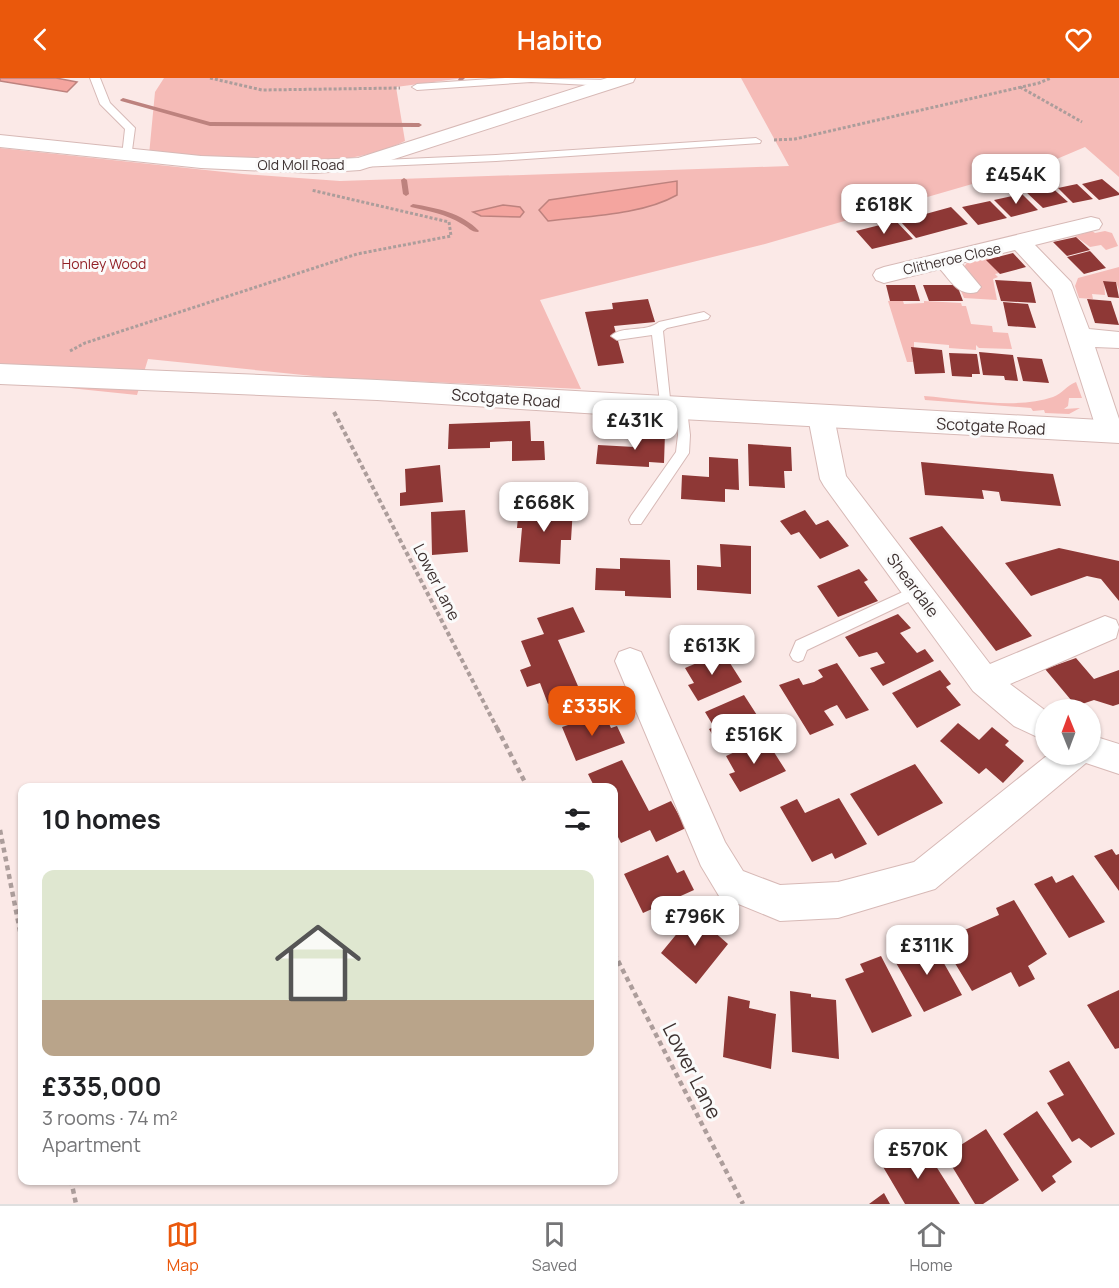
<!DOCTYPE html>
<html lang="en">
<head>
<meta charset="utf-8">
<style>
  body { margin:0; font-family:Manrope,sans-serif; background:#f2f2f2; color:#202124; height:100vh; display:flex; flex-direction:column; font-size:22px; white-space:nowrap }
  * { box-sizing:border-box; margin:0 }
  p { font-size:20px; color:#757577 }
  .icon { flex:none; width:33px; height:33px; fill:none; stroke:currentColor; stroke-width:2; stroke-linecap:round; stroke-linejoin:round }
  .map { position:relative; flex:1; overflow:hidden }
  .details { position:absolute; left:18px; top:705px; width:600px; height:402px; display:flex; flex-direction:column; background:#fff; border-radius:12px; box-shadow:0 2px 4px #0004 }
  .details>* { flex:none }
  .needle { width:39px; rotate:359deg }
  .fabs { position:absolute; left:1035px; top:621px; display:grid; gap:12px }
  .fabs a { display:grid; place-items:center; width:66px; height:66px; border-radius:50%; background:#fff; box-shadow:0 2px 4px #0004; font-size:30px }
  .price { position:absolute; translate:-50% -51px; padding:0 14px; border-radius:12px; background:#fff; color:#222; font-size:20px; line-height:39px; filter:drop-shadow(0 2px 3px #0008) }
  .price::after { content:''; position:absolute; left:50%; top:36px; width:18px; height:14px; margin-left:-9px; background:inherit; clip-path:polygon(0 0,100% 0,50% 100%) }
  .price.active { background:#ea580c; color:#fff }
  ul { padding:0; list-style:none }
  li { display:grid; align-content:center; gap:12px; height:318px; padding:0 24px }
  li+li { border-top:2px solid #e0e0e0 }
  li span { display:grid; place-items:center; height:186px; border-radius:12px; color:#555 }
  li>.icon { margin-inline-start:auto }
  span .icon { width:108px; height:108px; fill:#fffc; stroke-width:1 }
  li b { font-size:26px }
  h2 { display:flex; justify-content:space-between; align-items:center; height:72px; padding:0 24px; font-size:26px }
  header { display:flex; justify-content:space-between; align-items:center; height:78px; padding:0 24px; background:#ea580c; color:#fff; font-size:27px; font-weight:600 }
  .tab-bar { display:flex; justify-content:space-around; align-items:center; height:84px; border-top:2px solid #e0e0e0; background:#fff; font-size:16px; color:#757577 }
  .tab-bar a { display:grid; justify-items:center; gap:3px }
  .tab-bar .active { color:#ea580c }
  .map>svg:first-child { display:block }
</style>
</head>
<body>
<header><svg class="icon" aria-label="back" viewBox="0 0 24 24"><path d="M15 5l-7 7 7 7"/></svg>Habito<svg class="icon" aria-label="heart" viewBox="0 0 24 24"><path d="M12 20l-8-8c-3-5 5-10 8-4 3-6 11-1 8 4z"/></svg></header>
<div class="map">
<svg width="1119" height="1126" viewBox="0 0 1119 1126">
  <rect width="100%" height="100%" fill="#fbe9e7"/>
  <path fill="#f5bbb7" d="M164,0H464L396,9L405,63C335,98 225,81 149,77L155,14Z
    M741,0H1119V99L1085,69L1052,83L765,166L540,222L581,311L323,299L148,281L137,317L21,305L0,306V70L243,96L340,103L789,88Z
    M1092,153L1095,155L1105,153L1112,155L1118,168L1106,172L1101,167L1090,169L1075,158Z
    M986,179L999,195L995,196L998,199L993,201L997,222L964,220L961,213L980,208L964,189L968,183Z
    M1119,189V212L1116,204L1104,203L1105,217L1092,216L1093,221L1079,220L1075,208L1078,200Z
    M888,223H903L904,226L924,225V223L961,225L962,228H966L971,246L992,248L993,254L1008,255L1012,271L979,270L976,267V272L949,270V267L914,264V270H911L913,284H907Z
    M1076,304L1082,320H1069L1068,328L1064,331L1080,330L1069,336L1045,335L1044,332L1033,333L1031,330L925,322L924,318C963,321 1016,332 1053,319C1062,316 1067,307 1076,304Z"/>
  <path fill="#f4a59f" stroke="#bd827e" stroke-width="1.5" d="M0,0H56L77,4L67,14L0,3Z
    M677,103V117C642,137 588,138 548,143L539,132L549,122Z
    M503,127L520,129L524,134L520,139L481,138L473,134Z"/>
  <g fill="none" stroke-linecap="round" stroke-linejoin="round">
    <path fill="#bd827e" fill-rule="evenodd" d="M459,0H465L461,4L458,2Z
      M123,20L210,44L419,45L422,47L419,49L210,48L121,23L120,22Z
      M404,100L407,102L409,116L406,118L403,116L401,102Z
      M413,126C437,130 462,135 479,153L478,154C471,154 468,149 462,146C446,136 428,133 411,129L410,128Z"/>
  </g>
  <path fill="#8e3836" d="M1102,101L1119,115V117L1099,122L1082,106Z
    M1077,106L1093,121L1073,125L1058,110Z
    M1049,107L1068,124L1043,130L1025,113Z
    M1022,116L1038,132L1011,139L994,122Z
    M990,123L1007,140L978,147L962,129Z
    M951,129L968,146L916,160L900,143Z
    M896,143L913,161L872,171L856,153Z
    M1076,159L1090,172L1067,178L1053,164Z
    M1090,173L1092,175L1106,190L1084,196L1067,179Z
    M1013,175L1026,189L1000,196L986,182Z
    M995,202L1031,204L1036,225L1001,223Z
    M1103,203L1116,204L1119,220L1108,219Z
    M886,207H915L920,223H890Z
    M923,207H957L963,223H929Z
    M648,221L655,244L614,248L624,285L598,288L585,234L613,231L612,225Z
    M1087,221L1111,223L1119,247L1095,245Z
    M1003,224L1028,226L1036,250L1008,248Z
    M911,269L942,272L945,295L915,296Z
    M979,274L1013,277L1018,303L1005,302L1004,298L983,297Z
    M949,275L977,276L980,296H972V299L952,298Z
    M1017,279L1042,281L1049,305L1023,303Z
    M530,343L531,363H544L545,382L512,383V363L490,364V370L448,371L449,346Z
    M636,353L665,355L664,385L649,384V389L596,386L598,367L635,369Z
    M748,366L791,369L792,393H784L785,410L749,408Z
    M709,379L738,381L739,412L725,411V424L681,421L682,397L709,399Z
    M921,384L1053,396L1061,428L1001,423L999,414L991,413L982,412L984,421L925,417Z
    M440,387L443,424L400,428V415L406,414L405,391Z
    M519,428L573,430L571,462H561L560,486L519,484L522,450H517Z
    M465,432L468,474L432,477L431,434Z
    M805,432L816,447L828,442L849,468L820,481L799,454L791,457L780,443Z
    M942,448L1002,521L1032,558L996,573L909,460Z
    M720,466L751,468V516L697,512V487L721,489Z
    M1059,470L1119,483V523L1101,501L1087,498L1031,518L1005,485Z
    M620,480L670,482L671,520L625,518V513L595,512L596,490L620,491Z
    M859,491L868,502L864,504L878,523L838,539L817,508Z
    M573,529L585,554L558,562L581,615L548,626L540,605L527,609L520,592L531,588L521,563L544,556L537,540Z
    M898,536L911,550L900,555L917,575L925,571L934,583L883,608L870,590L885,585L877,574L859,579L845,559Z
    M723,574L742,604L698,623L688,607L694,605L685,590Z
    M1076,580L1094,601L1119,592V626L1113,628L1094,622L1076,628L1045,591Z
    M837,585L869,632L846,641L837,627L830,630L824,633L834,647L810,657L779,607L799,600L803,607L814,604L823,599L818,592Z
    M940,592L951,606L946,609L961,627L917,650L892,615Z
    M744,617L764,648L719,668L709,651L714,649L705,634Z
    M604,635L611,650L617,648L625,665L576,683L562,649Z
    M958,645L979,662L992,649L1009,663L1005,667L1024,683L1003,705L986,690L979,696L940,663Z
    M765,660L786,693L740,714L729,696L735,694L726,678Z
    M622,682L649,733L671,723L686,750L656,764L650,752L621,765L614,751V710H595L588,696Z
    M915,686L943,725L878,758L850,716Z
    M839,720L867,766L835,781L832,775L812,784L780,729L797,721L805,735Z
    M1112,771L1116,777L1119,776V813L1094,778Z
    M668,777L677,795L684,792L694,812L643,835L624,796Z
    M1073,797L1105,844L1069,860L1034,806L1052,798L1056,805Z
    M1014,822L1047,876L1028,888L1035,901L1019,909L1011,894L972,913L937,856L956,847L960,854L999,837L996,830Z
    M698,830L716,846L711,851L728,866L696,906L661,875Z
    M933,866L962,917L924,934L891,876L910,867L914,874Z
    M881,878L912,938L872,955L845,901L864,894L860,886Z
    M1119,912V970L1115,971L1087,927Z
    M790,913L811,916V919L836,922L839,981L792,974Z
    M728,918L750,923L749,930L776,936L771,991L723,979Z
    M1069,983L1115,1056L1091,1070L1079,1060L1072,1064L1047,1025L1064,1017L1049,993Z
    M1037,1033L1072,1084L1052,1098L1056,1104L1042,1114L1003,1056Z
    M986,1051L1019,1102L983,1126H975L945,1077Z
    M898,1069L909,1086L927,1074L960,1126H905L879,1082Z
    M884,1115L890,1126H869Z"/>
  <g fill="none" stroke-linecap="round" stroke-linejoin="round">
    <defs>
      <path id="lane" d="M90,0H100L110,25L135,50L131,80L122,78L125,51L100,26Z
        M505,0L608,2L613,5L608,8L531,4L417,12L412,9L417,6Z
        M756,60L761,63L760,65L496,83L360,89L355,86L360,83L496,77Z
        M704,234L710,238L708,241L667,250L663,253L671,330L669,333H661L652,257L617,262L611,258C622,247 646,255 659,244Z
        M681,326L687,331L690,357L689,375L641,446H631L629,442L631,438L676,374L678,357L675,331Z
        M918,507L923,509L925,513L923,517L807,572L803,582L798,584L793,582L790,577L796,563Z"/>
      <path id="street" d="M607,0H635L633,4L360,92L314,95L201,90L0,69V57L201,78L314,82L358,80Z
        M1091,139L1099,141L1102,146L1099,151L1035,167L1071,204L1089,251L1119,254V270L1095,269L1119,341V360L1110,363L1101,360L1097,353L1052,212L1015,172L961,185L981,209L977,214C959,219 951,203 940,191L884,205L876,202L873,197L876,192L884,189Z
        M821,330L830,332L834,339L846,398L990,586L1105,538L1116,542L1119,549L1116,560L1010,606L1046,633V663L1014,648L973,613L824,408L820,401L808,339L812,332Z
        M630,570L641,574L725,764L743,793L780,807L838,804L914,784L1049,676H1090V657L1119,666V696L1086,685L935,811L838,840L780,843L719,818L701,788L615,583L619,574Z"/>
      <path id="secondary" d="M0,286L377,302L1119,343V365L681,341L377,322L0,306Z"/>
    </defs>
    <use href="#lane" stroke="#d7b9b6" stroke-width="2"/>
    <use href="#street" stroke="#d7b9b6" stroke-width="2"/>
    <use href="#secondary" stroke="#d7b9b6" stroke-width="2"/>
    <path stroke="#ac9d9b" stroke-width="3" stroke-dasharray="3 2" stroke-linecap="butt" d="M210,0L262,12L400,10
      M1020,9L1082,44
      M774,62L795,61L1039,5L1051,0
      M70,273L85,265L357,176L451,158L449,144L311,112"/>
    <path stroke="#ac9d9b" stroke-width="4" stroke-dasharray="4.5 3" stroke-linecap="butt" d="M334,334L498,652"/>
    <path stroke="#ac9d9b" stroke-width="4.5" stroke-dasharray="5 4" stroke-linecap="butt" d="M497,650L528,710
      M0,752L22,863
      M614,875L743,1126
      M71,1102L76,1126"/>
    <use href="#lane" fill="#fff" fill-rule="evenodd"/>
    <use href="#street" fill="#fff" fill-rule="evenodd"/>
    <use href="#secondary" fill="#fff" fill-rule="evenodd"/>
  </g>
  <g text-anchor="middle" stroke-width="6" stroke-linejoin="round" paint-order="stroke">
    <g font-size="14" fill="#3d3130" stroke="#fbfbfb">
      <text x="301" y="92">Old Moll Road</text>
      <text transform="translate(952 181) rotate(-13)" y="5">Clitheroe Close</text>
    </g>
    <g font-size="14" fill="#922126" stroke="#fbfbfb">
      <text x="104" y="191">Honley Wood</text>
    </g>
    <g font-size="16" fill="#3d3130" stroke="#fbfbfb">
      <text transform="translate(506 320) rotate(4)" y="6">Scotgate Road</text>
      <text transform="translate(991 348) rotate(3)" y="6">Scotgate Road</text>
      <text transform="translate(437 504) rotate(63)" y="6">Lower Lane</text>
      <text transform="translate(913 507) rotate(53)" y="6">Sheardale</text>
    </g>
    <g font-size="20" fill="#3d3130" stroke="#fbfbfb">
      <text transform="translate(692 993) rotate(63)" y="7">Lower Lane</text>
    </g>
  </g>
</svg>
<div class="fabs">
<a><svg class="needle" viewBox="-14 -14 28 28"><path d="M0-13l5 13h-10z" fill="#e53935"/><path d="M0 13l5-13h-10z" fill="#757577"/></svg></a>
</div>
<b class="price" style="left:1016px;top:127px">£454K</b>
<b class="price" style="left:884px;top:157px">£618K</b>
<b class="price" style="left:635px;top:373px">£431K</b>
<b class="price" style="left:544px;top:455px">£668K</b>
<b class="price" style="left:712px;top:598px">£613K</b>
<b class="price active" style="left:592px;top:659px">£335K</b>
<b class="price" style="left:754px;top:687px">£516K</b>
<b class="price" style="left:695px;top:869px">£796K</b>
<b class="price" style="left:927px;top:898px">£311K</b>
<b class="price" style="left:918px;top:1102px">£570K</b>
<section class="details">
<h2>10 homes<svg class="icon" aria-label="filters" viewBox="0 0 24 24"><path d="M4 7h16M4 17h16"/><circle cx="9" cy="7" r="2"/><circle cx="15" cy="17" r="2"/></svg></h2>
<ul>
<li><span style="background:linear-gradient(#dfe7d0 70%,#b9a48a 0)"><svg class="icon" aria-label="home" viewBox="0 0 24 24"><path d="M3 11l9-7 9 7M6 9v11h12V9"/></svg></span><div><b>£335,000</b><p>3 rooms · 74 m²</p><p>Apartment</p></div></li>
</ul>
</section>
</div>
<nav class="tab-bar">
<a class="active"><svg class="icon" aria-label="map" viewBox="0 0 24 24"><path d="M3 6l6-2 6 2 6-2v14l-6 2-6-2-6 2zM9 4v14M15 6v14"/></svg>Map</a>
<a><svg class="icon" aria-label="saved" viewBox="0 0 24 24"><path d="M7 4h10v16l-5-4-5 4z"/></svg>Saved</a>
<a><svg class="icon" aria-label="home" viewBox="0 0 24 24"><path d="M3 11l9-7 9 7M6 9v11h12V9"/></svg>Home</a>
</nav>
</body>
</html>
